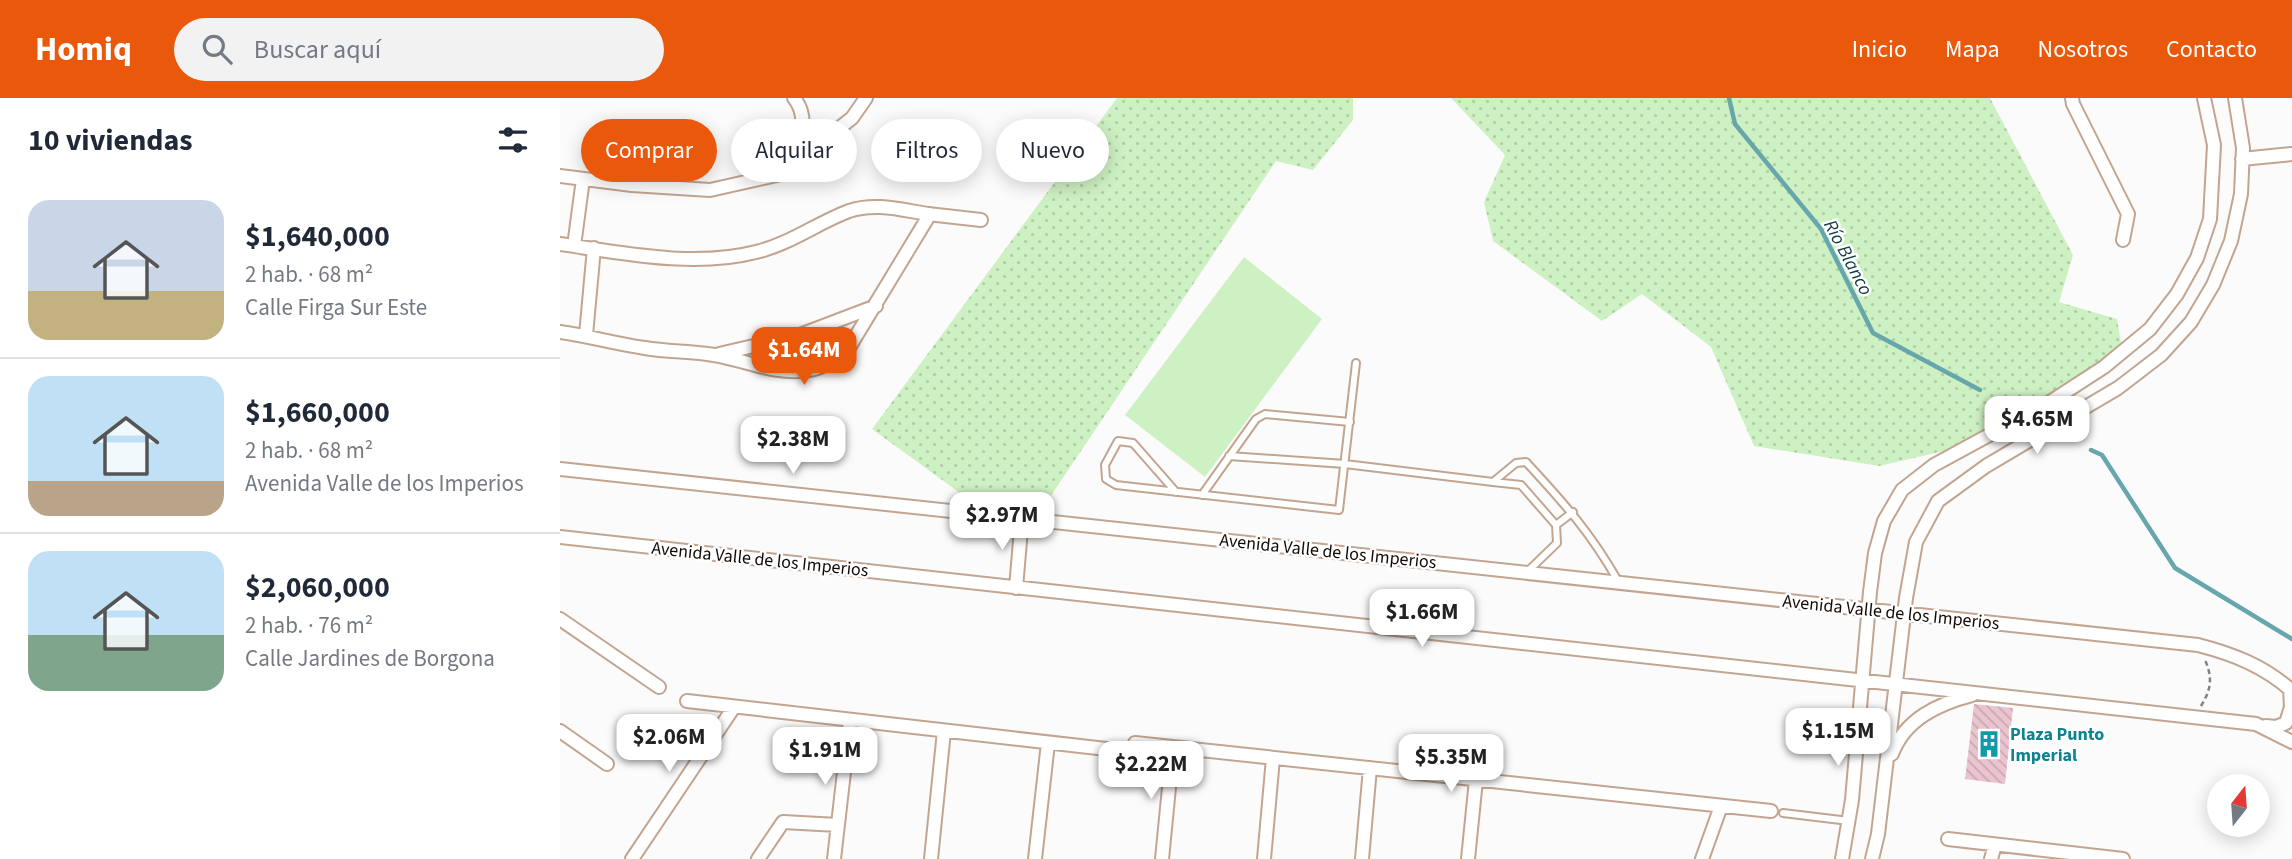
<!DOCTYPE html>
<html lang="es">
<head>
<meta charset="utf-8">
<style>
  body { margin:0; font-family:"Source Sans 3",sans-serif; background:#f2f2f3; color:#1f2937; height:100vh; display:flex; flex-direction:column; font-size:26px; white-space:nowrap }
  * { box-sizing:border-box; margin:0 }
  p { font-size:23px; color:#747a83 }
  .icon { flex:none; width:38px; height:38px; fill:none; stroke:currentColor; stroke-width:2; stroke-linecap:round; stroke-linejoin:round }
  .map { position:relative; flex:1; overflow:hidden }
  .side { display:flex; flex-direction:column; background:#fff; width:560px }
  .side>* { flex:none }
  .guide { position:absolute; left:21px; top:21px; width:665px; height:63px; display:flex; gap:14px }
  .needle { width:46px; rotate:17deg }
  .buttons { position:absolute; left:1647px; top:676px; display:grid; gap:14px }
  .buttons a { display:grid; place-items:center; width:63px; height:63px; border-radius:50%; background:#fff; box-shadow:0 4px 18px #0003; font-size:35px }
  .price { position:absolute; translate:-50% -60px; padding:0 16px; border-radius:14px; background:#fff; color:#222; font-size:23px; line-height:46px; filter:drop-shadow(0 2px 4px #0008) }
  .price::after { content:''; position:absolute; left:50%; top:42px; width:21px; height:16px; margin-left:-10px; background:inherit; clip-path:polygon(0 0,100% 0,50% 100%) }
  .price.active { background:#ea580c; color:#fff }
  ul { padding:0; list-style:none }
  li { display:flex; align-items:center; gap:21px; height:175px; padding:0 28px }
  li+li { border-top:2px solid #e0e1e3 }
  li span { display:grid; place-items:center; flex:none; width:196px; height:140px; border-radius:21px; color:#555 }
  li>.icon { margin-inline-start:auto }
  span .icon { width:84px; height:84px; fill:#fffc; stroke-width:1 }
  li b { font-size:30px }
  h2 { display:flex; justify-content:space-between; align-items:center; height:84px; padding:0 28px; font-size:30px }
  .pill { padding:0 24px; border-radius:32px; background:#fff; box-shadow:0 4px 18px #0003; font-size:24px; line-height:63px }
  .pill.active { background:#ea580c; color:#fff }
  header { display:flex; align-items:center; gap:42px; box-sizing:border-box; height:98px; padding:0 35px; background:#ea580c; color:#fff }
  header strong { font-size:33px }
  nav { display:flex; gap:38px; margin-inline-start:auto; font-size:24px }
  .search { width:490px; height:63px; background:#f2f2f3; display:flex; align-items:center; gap:18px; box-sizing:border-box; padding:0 24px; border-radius:38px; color:#747a83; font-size:26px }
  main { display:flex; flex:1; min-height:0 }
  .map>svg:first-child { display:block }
</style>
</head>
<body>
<header>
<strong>Homiq</strong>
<div class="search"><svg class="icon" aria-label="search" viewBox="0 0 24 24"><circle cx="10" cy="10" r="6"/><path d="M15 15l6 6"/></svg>Buscar aquí</div>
<nav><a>Inicio</a><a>Mapa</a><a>Nosotros</a><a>Contacto</a></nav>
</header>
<main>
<section class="side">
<h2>10 viviendas<svg class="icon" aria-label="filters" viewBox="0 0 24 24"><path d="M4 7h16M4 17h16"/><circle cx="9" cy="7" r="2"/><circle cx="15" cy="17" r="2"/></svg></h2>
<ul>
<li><span style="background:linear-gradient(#c9d6e8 65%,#c2b280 0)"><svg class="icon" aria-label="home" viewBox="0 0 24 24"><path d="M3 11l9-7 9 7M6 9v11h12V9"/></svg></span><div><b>$1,640,000</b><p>2 hab. · 68 m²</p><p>Calle Firga Sur Este</p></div></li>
<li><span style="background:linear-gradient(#bfe0f5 75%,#b9a48a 0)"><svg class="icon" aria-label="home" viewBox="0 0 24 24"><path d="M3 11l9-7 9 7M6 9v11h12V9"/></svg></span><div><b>$1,660,000</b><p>2 hab. · 68 m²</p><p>Avenida Valle de los Imperios</p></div></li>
<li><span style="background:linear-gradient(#bfe0f5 60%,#7fa58c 0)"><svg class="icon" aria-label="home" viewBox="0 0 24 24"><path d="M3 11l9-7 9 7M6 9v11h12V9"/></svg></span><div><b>$2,060,000</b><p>2 hab. · 76 m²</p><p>Calle Jardines de Borgona</p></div></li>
</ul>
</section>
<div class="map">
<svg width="1732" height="761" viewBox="0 0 1732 761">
  <defs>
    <pattern id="grass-dots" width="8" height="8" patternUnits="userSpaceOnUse" patternTransform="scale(1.75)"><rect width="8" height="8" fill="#cef1c3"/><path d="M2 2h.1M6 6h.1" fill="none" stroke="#b0cda6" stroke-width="1.8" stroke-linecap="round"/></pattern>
    <pattern id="building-back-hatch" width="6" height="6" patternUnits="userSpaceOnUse" patternTransform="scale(1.75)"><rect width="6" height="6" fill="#eac5d0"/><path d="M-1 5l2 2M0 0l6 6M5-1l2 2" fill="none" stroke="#c8a8b1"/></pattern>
  </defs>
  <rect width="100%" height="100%" fill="#fbfbfb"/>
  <path fill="url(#grass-dots)" d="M557,0H793V22L753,72L716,63L486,405L400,395L312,331Z
    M891,0H1430L1513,157L1499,204L1557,221L1562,251L1406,348L1319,368L1194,348L1151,249L1082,196L1042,223L933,143L924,104L945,57Z"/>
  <path fill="#cef1c3" d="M684,159L762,221L645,379L565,317Z"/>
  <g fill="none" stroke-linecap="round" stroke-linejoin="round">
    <path stroke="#67a6ac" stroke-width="4.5" d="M1169,0L1175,26L1261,131L1313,235L1420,292
      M1531,352L1542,357L1615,470L1732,541"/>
  </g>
  <path fill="url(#building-back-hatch)" d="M1414,606L1453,610L1445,686L1405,681Z"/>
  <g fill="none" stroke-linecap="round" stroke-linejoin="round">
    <defs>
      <path id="lane" d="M669,358L785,366L933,384
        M616,394L573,345L558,343L545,367L546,381L556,387L779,412L796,265
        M642,397L696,321L705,316L790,324
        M996,427L1013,414
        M967,474L997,445L996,427L961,387L933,384L956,365L966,364C1003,404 1031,435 1058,483
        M1223,715L1289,723"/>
      <path id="street" d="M1512,0L1513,6L1568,116L1563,142
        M1682,61L1732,56
        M227,67C239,48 251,21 234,0
        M0,78L72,87L150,92L221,76L292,20L306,0
        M0,146C63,155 134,170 196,154C230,146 257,125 289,113C315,104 342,112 368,116C386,118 404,120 421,122
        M14,148L23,81
        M0,234C29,238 56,246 85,250C108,254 131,253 154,257C186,262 216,278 249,272C265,270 278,258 290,248L370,116
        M26,237L34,150
        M159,256L237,238L316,208
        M0,371L1638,547C1673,556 1704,568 1732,593
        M0,439L1696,626L1732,644
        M456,490L462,419
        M0,521L99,589
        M127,603L555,652
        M1706,628L1716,629L1726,625L1731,609L1730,591
        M0,633L47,666
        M575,645L1211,713
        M1332,656C1345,621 1378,606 1412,597
        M1388,741L1563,761
        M72,761L174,609
        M198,761L223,724L278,727
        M274,761L290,622
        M371,761L384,633
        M475,761L488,645
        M602,761L613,649
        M704,761L713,660
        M802,761L810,670
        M908,761L916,682
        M1142,761L1161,708
        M1282,761L1292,702L1310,494L1315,455L1324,423L1342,392L1374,367L1490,304L1544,269L1590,231L1617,196L1637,160L1650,121L1654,47L1644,0
        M1312,761L1318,736L1346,500L1356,444L1378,403L1426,368L1558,290L1601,257L1631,224L1653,187L1671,143L1681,96L1683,50L1675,0
        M1431,761L1435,747"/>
    </defs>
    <use href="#lane" stroke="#c2a591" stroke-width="10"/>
    <use href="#street" stroke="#c2a591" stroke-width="16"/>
    <path stroke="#85807e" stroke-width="2.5" stroke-dasharray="5 3.5" stroke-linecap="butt" d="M1641,608C1651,592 1653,580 1645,562"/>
    <use href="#lane" stroke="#fff" stroke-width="6"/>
    <use href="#street" stroke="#fff" stroke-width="12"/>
  </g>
  <defs>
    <symbol id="building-bare" viewBox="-9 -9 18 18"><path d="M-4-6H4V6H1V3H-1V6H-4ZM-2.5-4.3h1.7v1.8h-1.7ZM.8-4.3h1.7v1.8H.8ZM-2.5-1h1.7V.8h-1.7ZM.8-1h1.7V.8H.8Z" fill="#0f9aa8" stroke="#fff" stroke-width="2.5" paint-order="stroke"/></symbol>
  </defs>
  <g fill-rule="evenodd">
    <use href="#building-bare" x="1410" y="627" width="38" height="38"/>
  </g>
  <g text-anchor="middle" stroke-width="5" stroke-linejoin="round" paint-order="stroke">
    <g font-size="18" fill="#140a05" stroke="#fff">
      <text transform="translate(768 453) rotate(6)" y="6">Avenida Valle de los Imperios</text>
      <text transform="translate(200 461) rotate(6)" y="6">Avenida Valle de los Imperios</text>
      <text transform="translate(1331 514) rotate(6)" y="6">Avenida Valle de los Imperios</text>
    </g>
    <g font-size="18" font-weight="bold" fill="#0d838f" stroke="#fff" text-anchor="start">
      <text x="1450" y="642">Plaza Punto<tspan x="1450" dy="21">Imperial</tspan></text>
    </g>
    <g font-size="19" font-style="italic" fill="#0c3a3f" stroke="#fff">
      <text transform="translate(1289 159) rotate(62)" y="7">Río Blanco</text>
    </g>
  </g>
</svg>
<div class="buttons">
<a><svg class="needle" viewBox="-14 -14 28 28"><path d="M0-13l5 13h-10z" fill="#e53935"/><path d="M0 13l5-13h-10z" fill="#747a83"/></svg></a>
</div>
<b class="price active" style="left:244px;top:289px">$1.64M</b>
<b class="price" style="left:1477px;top:358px">$4.65M</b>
<b class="price" style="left:233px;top:378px">$2.38M</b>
<b class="price" style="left:442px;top:454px">$2.97M</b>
<b class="price" style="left:862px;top:551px">$1.66M</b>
<b class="price" style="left:1278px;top:670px">$1.15M</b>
<b class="price" style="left:109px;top:676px">$2.06M</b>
<b class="price" style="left:265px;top:689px">$1.91M</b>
<b class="price" style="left:891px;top:696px">$5.35M</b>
<b class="price" style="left:591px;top:703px">$2.22M</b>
<div class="guide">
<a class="pill active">Comprar</a>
<a class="pill">Alquilar</a>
<a class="pill">Filtros</a>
<a class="pill">Nuevo</a>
</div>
</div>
</main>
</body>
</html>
